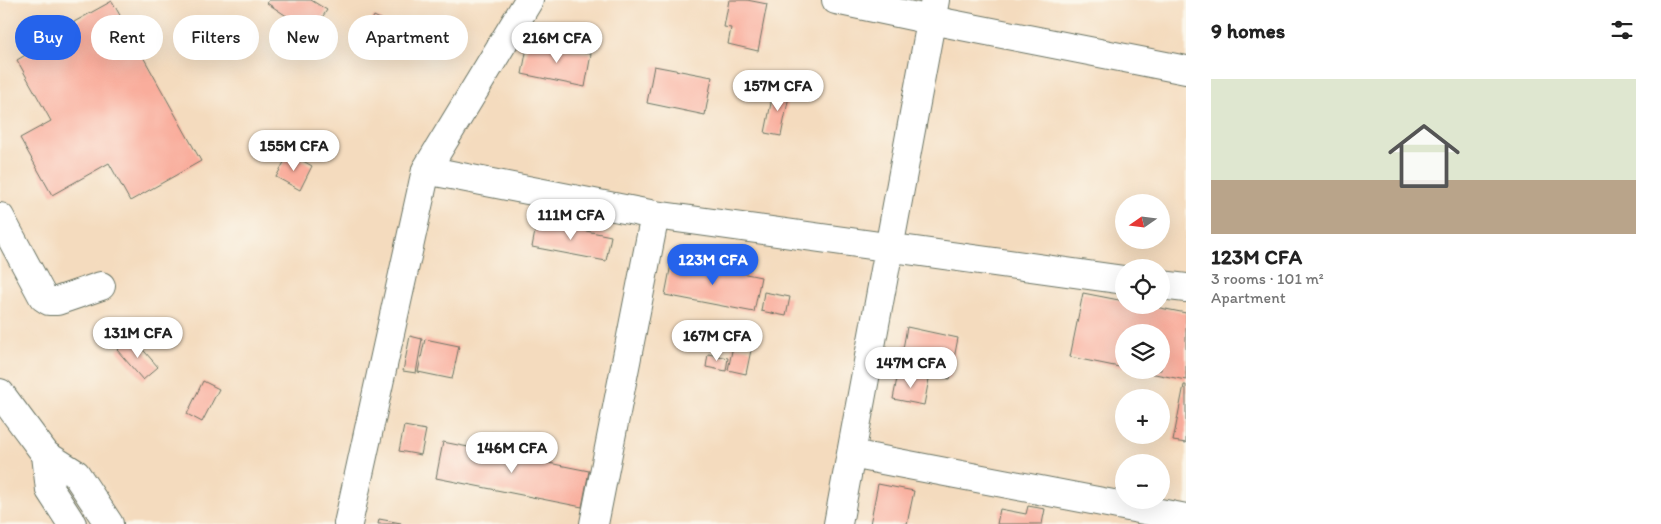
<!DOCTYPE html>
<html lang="en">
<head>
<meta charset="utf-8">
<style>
  body { margin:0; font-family:Itim,sans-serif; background:#f6f6f6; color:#222; height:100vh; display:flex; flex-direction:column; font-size:19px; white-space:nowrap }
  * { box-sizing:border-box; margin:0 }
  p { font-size:16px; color:#767676 }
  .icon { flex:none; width:28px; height:28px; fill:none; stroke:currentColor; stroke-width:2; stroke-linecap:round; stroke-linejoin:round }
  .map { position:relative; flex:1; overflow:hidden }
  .panel { display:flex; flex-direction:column; background:#fff; width:475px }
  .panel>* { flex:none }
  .banner { position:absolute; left:15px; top:15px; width:475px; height:45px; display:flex; gap:10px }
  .needle { width:32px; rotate:256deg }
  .tools { position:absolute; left:1115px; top:194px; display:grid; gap:10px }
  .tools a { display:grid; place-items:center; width:55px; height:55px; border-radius:50%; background:#fff; box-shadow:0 5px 20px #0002; font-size:25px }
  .price { position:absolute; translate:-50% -42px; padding:0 11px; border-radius:18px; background:#fff; color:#222; font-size:16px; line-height:32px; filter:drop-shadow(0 1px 2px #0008) }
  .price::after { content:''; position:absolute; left:50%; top:30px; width:15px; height:11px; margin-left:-8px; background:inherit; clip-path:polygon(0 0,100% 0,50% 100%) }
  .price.active { background:#2563eb; color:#fff }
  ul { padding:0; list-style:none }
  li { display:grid; align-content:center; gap:10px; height:265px; padding:0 25px }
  li span { display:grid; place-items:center; height:155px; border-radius:0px; color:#555 }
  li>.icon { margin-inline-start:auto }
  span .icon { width:90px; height:90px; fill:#fffc; stroke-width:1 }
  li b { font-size:21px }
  h2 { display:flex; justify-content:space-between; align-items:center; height:60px; padding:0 25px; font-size:21px }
  .chip { padding:0 18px; border-radius:22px; background:#fff; box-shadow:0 5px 20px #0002; font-size:18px; line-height:45px }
  .chip.active { background:#2563eb; color:#fff }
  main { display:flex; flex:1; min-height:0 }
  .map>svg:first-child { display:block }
</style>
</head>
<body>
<main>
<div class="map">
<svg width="1186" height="524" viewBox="0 0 1186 524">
  <rect width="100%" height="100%" fill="#fbf7ec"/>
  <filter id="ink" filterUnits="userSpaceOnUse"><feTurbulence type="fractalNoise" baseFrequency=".02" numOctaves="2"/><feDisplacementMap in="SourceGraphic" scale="10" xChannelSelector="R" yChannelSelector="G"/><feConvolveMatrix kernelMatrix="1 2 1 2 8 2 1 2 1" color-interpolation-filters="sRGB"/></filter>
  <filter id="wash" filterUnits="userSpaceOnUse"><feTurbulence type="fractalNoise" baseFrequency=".0096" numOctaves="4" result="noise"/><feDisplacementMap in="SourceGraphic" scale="20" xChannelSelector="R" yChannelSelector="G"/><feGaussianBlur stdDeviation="1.12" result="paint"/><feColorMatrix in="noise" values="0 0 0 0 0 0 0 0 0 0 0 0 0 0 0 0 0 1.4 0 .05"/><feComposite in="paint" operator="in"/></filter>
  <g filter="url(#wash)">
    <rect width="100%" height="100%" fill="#f4dbbe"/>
    <g id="blocks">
      <path fill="#f9ad9c" d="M269,0H311L327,10L312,33L267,3Z
        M729,0H747L767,4L758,51L728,44L731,28L724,27Z
        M112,1L201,161L130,201L109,163L52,195L20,138L51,121L17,60L39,47L36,43Z
        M374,16L382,20L367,50L359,46Z
        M528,42L591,54L585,87L522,74Z
        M654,66L712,77L705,115L647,103Z
        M774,88L790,91L781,136L765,133Z
        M289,153L312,166L300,190L276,177Z
        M537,221L611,236L606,261L532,247Z
        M672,259L761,277L754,312L665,295Z
        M764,292L790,297L786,316L761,311Z
        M1083,293L1124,301V305H1145L1186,313V380L1139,371L1161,370V332H1124V368L1070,357Z
        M907,327L958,338L950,379L899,370Z
        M410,336L422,339L416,373L403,371Z
        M132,337L158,367L143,380L117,350Z
        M425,339L459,346L452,379L418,372Z
        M733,346L751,350L746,374L728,370Z
        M708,354L728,358L726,371L706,367Z
        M898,373L929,379L924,405L893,399Z
        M203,381L219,389L202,422L187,414Z
        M1184,385H1186V443L1173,441Z
        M404,426L426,430L421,455L399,451Z
        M443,442L589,471L582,507L436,478Z
        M878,484L914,491L907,524H870Z
        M1028,506L1045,509L1042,524H997L1000,509L1026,514Z
        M379,519L401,523V524H378Z"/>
    </g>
  </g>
  <g filter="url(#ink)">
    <use href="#blocks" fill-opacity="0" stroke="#6a7464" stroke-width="1"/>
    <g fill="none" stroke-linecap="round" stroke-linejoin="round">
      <defs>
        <path id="minor" d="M836,0L931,20L1186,70
          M426,170L655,215L1124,280
          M0,217L43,297L49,301H57L101,286
          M1161,285L1186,288
          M0,393L46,455L76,474L109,524
          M851,454L1186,518
          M46,455L50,490L72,524
          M348,524L426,170L529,0
          M594,524L655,215
          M838,524L935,0"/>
      </defs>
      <use href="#minor" stroke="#6a7464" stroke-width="30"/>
      <use href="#minor" stroke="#fff" stroke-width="28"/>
    </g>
  </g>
</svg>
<div class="tools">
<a><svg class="needle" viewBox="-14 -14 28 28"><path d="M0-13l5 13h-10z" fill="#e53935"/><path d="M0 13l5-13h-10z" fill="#767676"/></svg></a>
<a><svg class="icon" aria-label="locate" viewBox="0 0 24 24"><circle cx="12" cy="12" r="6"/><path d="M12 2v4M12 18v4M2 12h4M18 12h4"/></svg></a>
<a><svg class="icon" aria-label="layers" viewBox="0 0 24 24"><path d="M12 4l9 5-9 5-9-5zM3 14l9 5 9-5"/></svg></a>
<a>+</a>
<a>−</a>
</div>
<b class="price" style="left:557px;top:64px">216M CFA</b>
<b class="price" style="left:778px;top:112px">157M CFA</b>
<b class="price" style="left:294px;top:172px">155M CFA</b>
<b class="price" style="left:571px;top:241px">111M CFA</b>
<b class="price active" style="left:713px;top:286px">123M CFA</b>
<b class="price" style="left:138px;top:359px">131M CFA</b>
<b class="price" style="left:717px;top:362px">167M CFA</b>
<b class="price" style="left:911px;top:389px">147M CFA</b>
<b class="price" style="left:512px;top:474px">146M CFA</b>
<div class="banner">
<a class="chip active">Buy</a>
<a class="chip">Rent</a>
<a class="chip">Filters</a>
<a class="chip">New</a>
<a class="chip">Apartment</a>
</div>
</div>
<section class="panel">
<h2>9 homes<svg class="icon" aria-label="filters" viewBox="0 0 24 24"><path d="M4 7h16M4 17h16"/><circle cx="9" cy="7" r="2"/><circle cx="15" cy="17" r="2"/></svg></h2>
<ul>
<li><span style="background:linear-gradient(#dfe7d0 65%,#b9a48a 0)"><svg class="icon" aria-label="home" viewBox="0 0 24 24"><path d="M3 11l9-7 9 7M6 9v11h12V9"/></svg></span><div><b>123M CFA</b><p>3 rooms · 101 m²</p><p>Apartment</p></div></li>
</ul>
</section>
</main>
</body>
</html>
